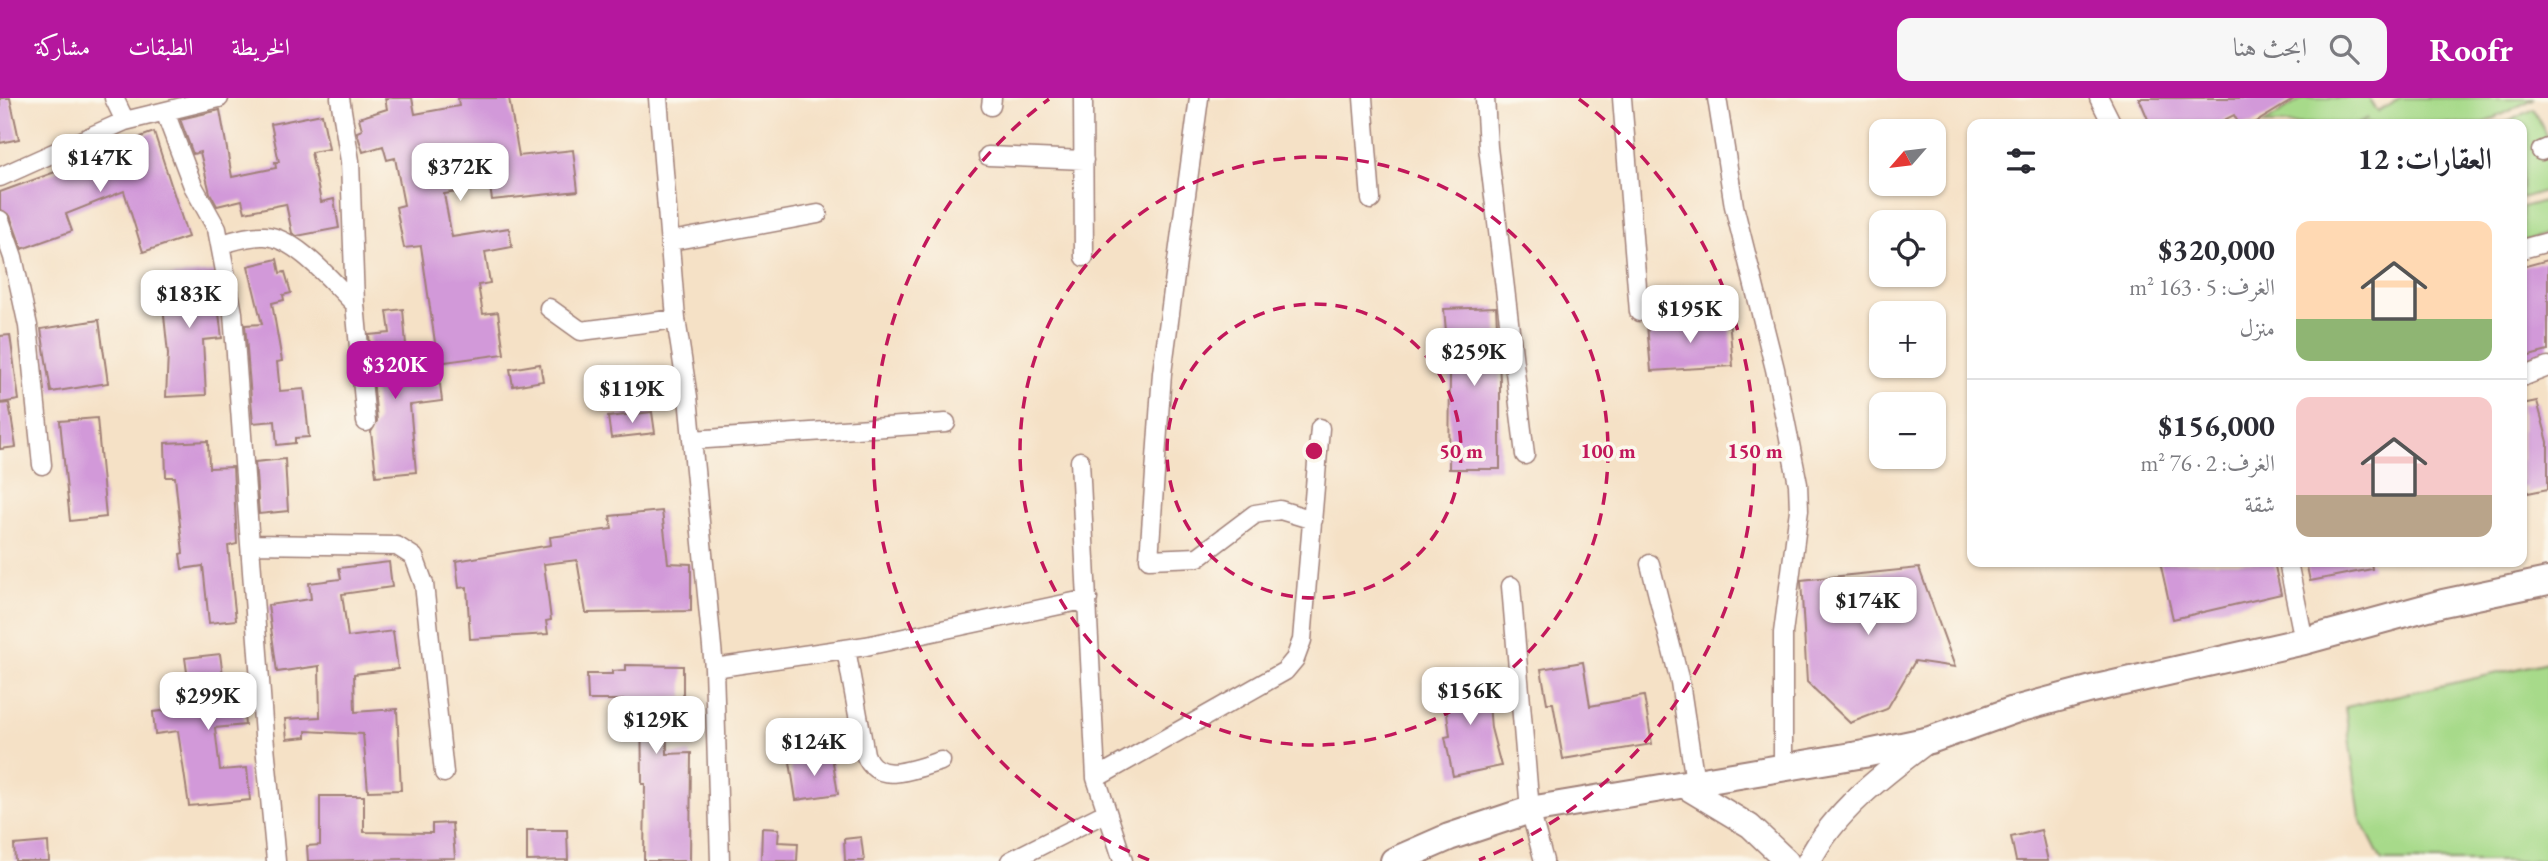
<!DOCTYPE html>
<html lang="ar">
<head>
<meta charset="utf-8">
<style>
  body { margin:0; font-family:"EB Garamond",Amiri,serif; background:#f7f7f7; color:#2b2b33; direction:rtl; height:100vh; display:flex; flex-direction:column; font-size:26px; white-space:nowrap }
  * { box-sizing:border-box; margin:0 }
  p { font-size:23px; color:#7c7c81 }
  .icon { flex:none; width:38px; height:38px; fill:none; stroke:currentColor; stroke-width:2; stroke-linecap:round; stroke-linejoin:round }
  .map { position:relative; flex:1; overflow:hidden; direction:ltr }
  .panel { position:absolute; left:1967px; top:21px; width:560px; height:448px; display:flex; flex-direction:column; background:#fff; border-radius:14px; box-shadow:0 2px 5px #0004; direction:rtl }
  .panel>* { flex:none }
  .needle { width:46px; rotate:242deg }
  .controls { position:absolute; left:1869px; top:21px; display:grid; gap:14px }
  .controls a { display:grid; place-items:center; width:77px; height:77px; border-radius:14px; background:#fff; box-shadow:0 2px 5px #0004; font-size:35px }
  .price { position:absolute; translate:-50% -60px; padding:0 16px; border-radius:14px; background:#fff; color:#222; font-size:23px; line-height:46px; filter:drop-shadow(0 2px 4px #0008) }
  .price::after { content:''; position:absolute; left:50%; top:42px; width:21px; height:16px; margin-left:-10px; background:inherit; clip-path:polygon(0 0,100% 0,50% 100%) }
  .price.selected { background:#b5179e; color:#fff }
  ul { padding:0; list-style:none }
  li { display:flex; align-items:center; gap:21px; height:175px; padding:0 35px }
  li+li { border-top:2px solid #e1e1e2 }
  li span { display:grid; place-items:center; flex:none; width:196px; height:140px; border-radius:14px; color:#555 }
  li>.icon { margin-inline-start:auto }
  span .icon { width:84px; height:84px; fill:#fffc; stroke-width:1 }
  li b { font-size:30px }
  h2 { display:flex; justify-content:space-between; align-items:center; height:84px; padding:0 35px; font-size:30px }
  header { display:flex; align-items:center; gap:42px; box-sizing:border-box; height:98px; padding:0 35px; background:#b5179e; color:#fff }
  header strong { font-size:33px }
  nav { display:flex; gap:38px; margin-inline-start:auto; font-size:24px }
  .search { width:490px; height:63px; background:#f7f7f7; display:flex; align-items:center; gap:18px; box-sizing:border-box; padding:0 24px; border-radius:14px; color:#7c7c81; font-size:26px }
  .map>svg:first-child { display:block }
</style>
</head>
<body>
<header>
<strong>Roofr</strong>
<div class="search"><svg class="icon" aria-label="search" viewBox="0 0 24 24"><circle cx="10" cy="10" r="6"/><path d="M15 15l6 6"/></svg>ابحث هنا</div>
<nav><a>الخريطة</a><a>الطبقات</a><a>مشاركة</a></nav>
</header>
<div class="map">
<svg width="2548" height="763" viewBox="0 0 2548 763">
  <rect width="100%" height="100%" fill="#fbf7ec"/>
  <filter id="ink" filterUnits="userSpaceOnUse"><feTurbulence type="fractalNoise" baseFrequency=".0143" numOctaves="2"/><feDisplacementMap in="SourceGraphic" scale="14" xChannelSelector="R" yChannelSelector="G"/><feConvolveMatrix kernelMatrix="1 2 1 2 8 2 1 2 1" color-interpolation-filters="sRGB"/></filter>
  <filter id="wash" filterUnits="userSpaceOnUse"><feTurbulence type="fractalNoise" baseFrequency=".00686" numOctaves="4" result="noise"/><feDisplacementMap in="SourceGraphic" scale="28" xChannelSelector="R" yChannelSelector="G"/><feGaussianBlur stdDeviation="1.57" result="paint"/><feColorMatrix in="noise" values="0 0 0 0 0 0 0 0 0 0 0 0 0 0 0 0 0 1.4 0 .05"/><feComposite in="paint" operator="in"/></filter>
  <g filter="url(#wash)">
    <rect width="100%" height="100%" fill="#f5e1c6"/>
    <path fill="#a7da8a" stroke="#787c5a" stroke-width="2" d="M2303,0H2369L2378,14L2400,0H2535L2482,26H2360L2368,20L2356,26H2263Z
      M2534,11L2548,42V92L2522,100V26H2503Z
      M2548,102V135L2522,144V109Z
      M2548,564V763H2382L2360,720L2345,609Z"/>
    <g id="blocks">
      <path fill="#d299d9" d="M0,0H10L19,41L0,45Z
        M385,0H412L415,16L459,8L458,0H509L519,58L573,52L578,93L492,102L490,89L444,96L452,139L509,130L512,149L485,154L490,185L478,187L483,216L498,214L504,256L438,265L421,148L404,150L396,109L404,107L395,60L387,62L383,48L363,54L358,38L357,34L362,32L359,20L387,11Z
        M2139,0H2296L2253,26H2239L2234,17L2216,26H2150Z
        M220,12L232,79L276,70L275,64H279L271,26L322,16L329,51L311,54L321,104L334,101L339,130L297,138L292,135L286,106L245,114L242,102L217,108L210,95L200,54L193,56L180,21Z
        M154,34L188,139L143,154L124,93L66,116L72,133L22,151L10,118L0,111V94L58,73L55,67L100,48L102,53Z
        M277,161L280,175L285,174L291,195L283,197L284,202L272,205L282,263L277,264L280,293L304,291L309,339L295,340V345L277,347L275,323L253,325L245,227L262,226L248,168Z
        M2548,162V253L2522,260V169Z
        M214,174L222,240L203,242L206,297L166,299L168,256L160,179Z
        M1496,209L1500,283V371H1449L1450,277L1444,211Z
        M403,211L406,247L399,248L402,284H408L409,289L440,286L442,303L410,307L416,374L376,378L371,334L377,323L369,237L390,235L387,213Z
        M1729,221L1733,268L1651,273L1647,227Z
        M99,222L108,285L51,294L41,231Z
        M10,237L19,302L0,305V238Z
        M540,266L543,283L513,288L510,271Z
        M2537,303L2548,344V391L2528,395L2527,389L2522,390V306Z
        M9,305L16,349L0,351V306Z
        M652,314L655,335L611,340L608,319Z
        M97,320L106,419L70,423L60,323Z
        M208,343L209,370L233,369L237,446L228,448L236,522L209,525L203,468L182,471L180,456L183,455L175,379H166L165,345Z
        M285,361L288,413L259,416L255,364Z
        M662,413L668,465L691,466V513L586,515L577,462L544,466L551,522L546,523L548,536L470,541L467,489L459,490L456,463L551,447L550,439L612,431L610,418Z
        M389,464L392,489L342,496L348,539L393,533L398,571L354,576L355,614L397,611L401,692L368,693L363,636L306,633V639L287,641L285,621L320,619L319,568L277,574L268,507L311,501L309,485L341,481L339,470Z
        M2160,464H2274L2281,496L2173,521Z
        M2306,464H2371L2372,471L2310,483Z
        M1919,470L1955,569L1915,563L1887,611L1850,625L1807,584L1801,482Z
        M220,556L223,578L240,576L245,627L215,630L220,672L247,670L250,702L189,708L178,633L155,636L153,614L192,610L185,560Z
        M1583,564L1590,608L1644,598L1652,646L1563,661L1553,605H1547L1541,571Z
        M626,567L683,568V600H666L667,656L691,655L690,763H644L645,686H642L641,602H588L587,576H612V573L626,572Z
        M1487,581L1491,630L1501,668L1453,678L1445,639L1450,638L1443,585Z
        M832,658L838,696L796,702L790,664Z
        M320,698H364V734L432,735V726L452,725L455,760L308,763L307,748L320,747Z
        M762,730L779,731L778,744L798,745L797,763H761Z
        M527,732H567L568,762L527,763Z
        M2041,732L2048,763H2016L2011,739Z
        M861,739L864,763H845L844,741Z
        M48,744L49,763H15L14,747Z"/>
    </g>
  </g>
  <g filter="url(#ink)">
    <use href="#blocks" fill-opacity="0" stroke="#a08078" stroke-width="2"/>
    <g fill="none" stroke-linecap="round" stroke-linejoin="round">
      <defs>
        <path id="minor" d="M114,0L125,23
          M340,0L350,63L355,206L366,324
          M658,0L676,221L688,299L714,570L720,763
          M1083,0L1084,159
          M1199,0L1162,275L1149,461L1198,459L1255,416L1280,412L1313,422
          M1363,0L1371,102
          M1485,0L1488,49L1525,357
          M1622,0L1639,214
          M1717,0L1734,108L1775,271L1798,386L1799,412L1783,535V670
          M2099,0L2112,26
          M991,8L992,0
          M165,14L193,88L217,131L233,215L264,637L276,763
          M2541,53L2548,50
          M988,58L1084,62
          M0,79L125,23L219,0
          M0,122L13,159L28,228L42,367
          M671,143L818,116
          M222,146C236,142 250,137 265,138C297,140 333,185 355,206
          M2522,151L2548,144
          M549,210L581,233L676,221
          M2522,279L2548,269
          M692,342L946,325
          M1080,363L1096,680
          M250,446L397,448L414,459L424,486L444,675
          M2288,464L2304,543
          M1650,466L1680,584L1695,684
          M1511,488L1530,712L1544,763
          M846,551L865,656C877,689 915,670 941,663
          M714,570L866,548L1088,501
          M1010,763L1107,714
          M1123,763L1096,680L1285,573L1295,561L1302,542L1320,330"/>
        <path id="tertiary" d="M1682,687L1750,728L1787,763
          M1809,763C1834,713 1885,675 1929,642"/>
        <path id="secondary" d="M1394,763L1449,739L1530,712L1864,656L1930,642L2014,612L2092,591L2304,543L2443,505L2548,483"/>
      </defs>
      <use href="#minor" stroke="#a08078" stroke-width="21"/>
      <use href="#tertiary" stroke="#a08078" stroke-width="26"/>
      <use href="#secondary" stroke="#a08078" stroke-width="30"/>
      <use href="#minor" stroke="#fff" stroke-width="18"/>
      <use href="#tertiary" stroke="#fff" stroke-width="23"/>
      <use href="#secondary" stroke="#fff" stroke-width="26"/>
    </g>
  </g>
  <g fill="none" stroke="#c2185b" stroke-width="3.5" stroke-dasharray="12 9">
    <circle cx="1314" cy="353" r="147"/>
    <circle cx="1314" cy="353" r="294"/>
    <path d="M1149 762A441 441 0 0 1 1049 1M1579 1A441 441 0 0 1 1479 762"/>
  </g>
  <circle cx="1314" cy="353" r="10" fill="#c2185b" stroke="#fbf7ec" stroke-width="3.5"/>
  <g font-size="21" text-anchor="middle" font-weight="bold" fill="#c2185b" stroke="#fbf7ec" stroke-width="7" stroke-linejoin="round" paint-order="stroke">
    <text x="1461" y="360">50 m</text>
    <text x="1608" y="360">100 m</text>
    <text x="1755" y="360">150 m</text>
  </g>
</svg>
<div class="controls">
<a><svg class="needle" viewBox="-14 -14 28 28"><path d="M0-13l5 13h-10z" fill="#e53935"/><path d="M0 13l5-13h-10z" fill="#7c7c81"/></svg></a>
<a><svg class="icon" aria-label="locate" viewBox="0 0 24 24"><circle cx="12" cy="12" r="6"/><path d="M12 2v4M12 18v4M2 12h4M18 12h4"/></svg></a>
<a>+</a>
<a>−</a>
</div>
<b class="price" style="left:100px;top:96px">$147K</b>
<b class="price" style="left:460px;top:105px">$372K</b>
<b class="price" style="left:189px;top:232px">$183K</b>
<b class="price" style="left:1690px;top:247px">$195K</b>
<b class="price" style="left:1474px;top:290px">$259K</b>
<b class="price selected" style="left:395px;top:303px">$320K</b>
<b class="price" style="left:632px;top:327px">$119K</b>
<b class="price" style="left:1868px;top:539px">$174K</b>
<b class="price" style="left:1470px;top:629px">$156K</b>
<b class="price" style="left:208px;top:634px">$299K</b>
<b class="price" style="left:656px;top:658px">$129K</b>
<b class="price" style="left:814px;top:680px">$124K</b>
<section class="panel">
<h2>العقارات: 12<svg class="icon" aria-label="filters" viewBox="0 0 24 24"><path d="M4 7h16M4 17h16"/><circle cx="9" cy="7" r="2"/><circle cx="15" cy="17" r="2"/></svg></h2>
<ul>
<li><span style="background:linear-gradient(#ffd9b3 70%,#8fb573 0)"><svg class="icon" aria-label="home" viewBox="0 0 24 24"><path d="M3 11l9-7 9 7M6 9v11h12V9"/></svg></span><div><b>$320,000</b><p>الغرف: 5 · 163 m²</p><p>منزل</p></div></li>
<li><span style="background:linear-gradient(#f6c9c9 70%,#b9a48a 0)"><svg class="icon" aria-label="home" viewBox="0 0 24 24"><path d="M3 11l9-7 9 7M6 9v11h12V9"/></svg></span><div><b>$156,000</b><p>الغرف: 2 · 76 m²</p><p>شقة</p></div></li>
</ul>
</section>
</div>
</body>
</html>
